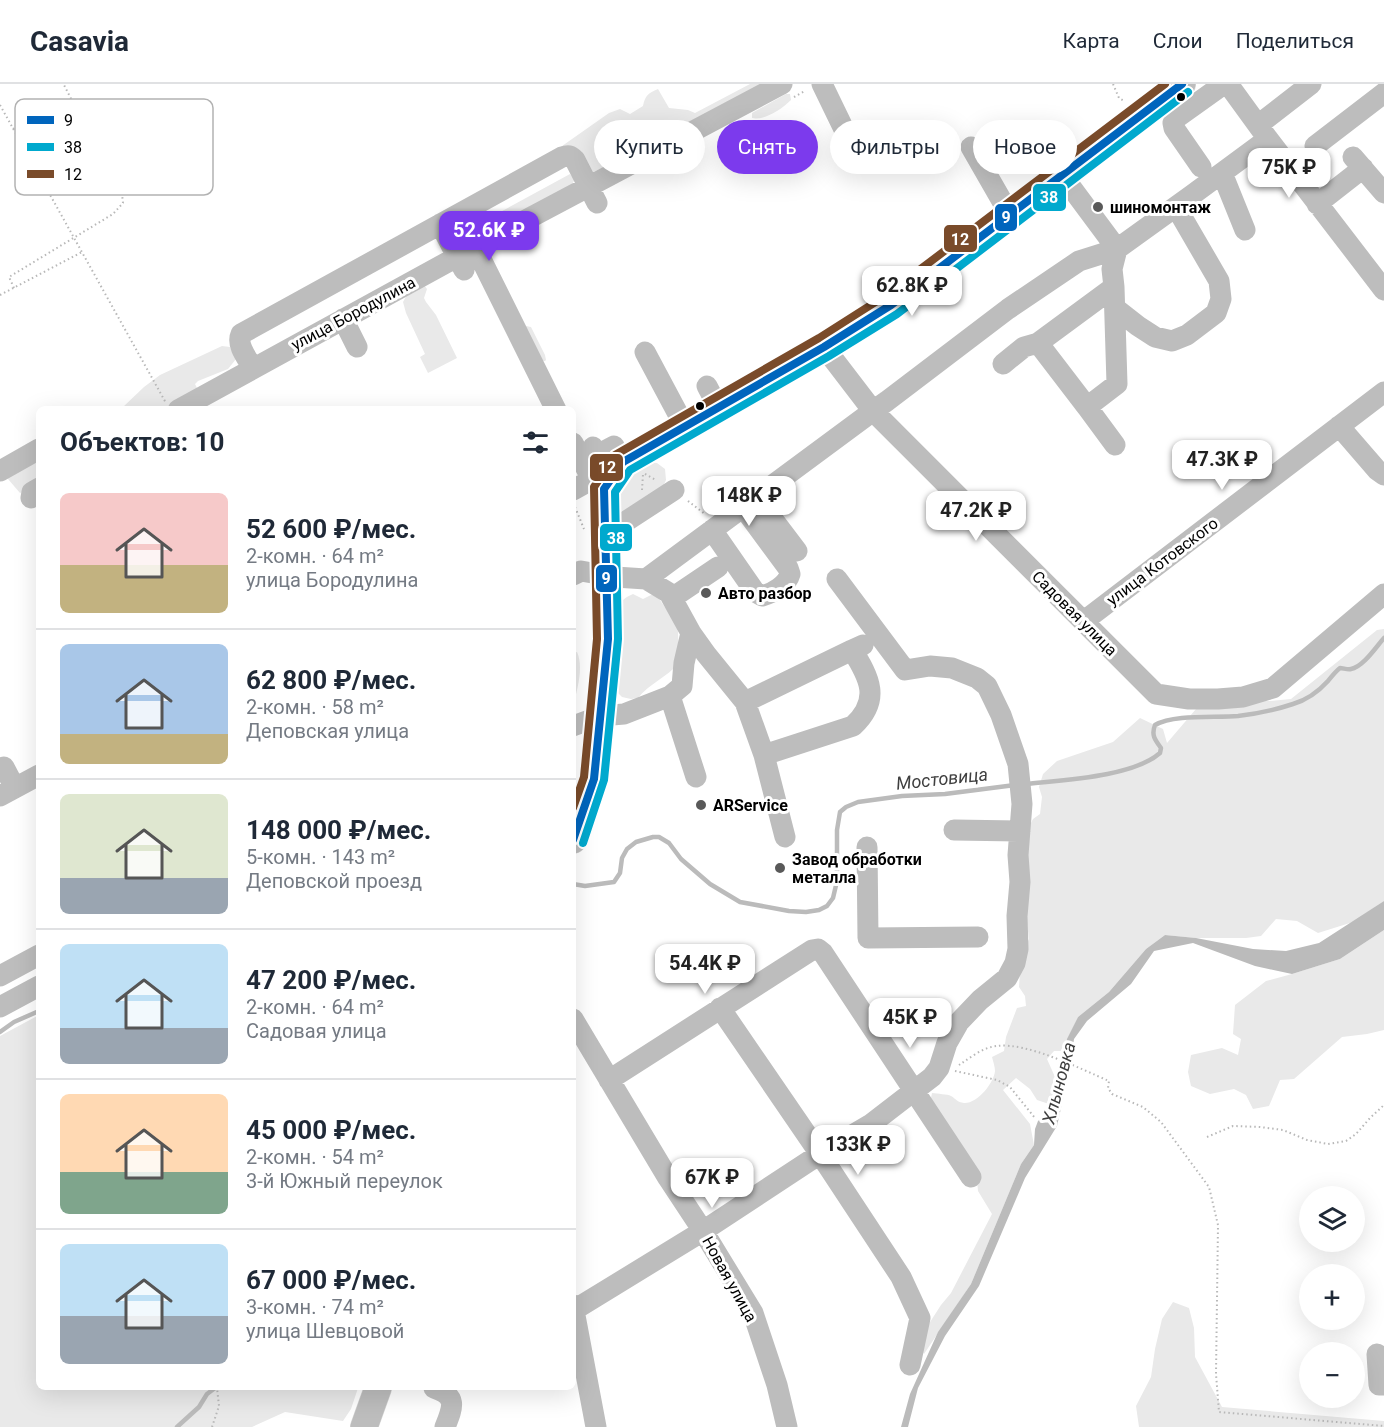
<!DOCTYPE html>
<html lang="ru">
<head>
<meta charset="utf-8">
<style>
  body { margin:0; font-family:Roboto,sans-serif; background:#f6f6f7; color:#1f2937; height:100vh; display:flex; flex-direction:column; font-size:22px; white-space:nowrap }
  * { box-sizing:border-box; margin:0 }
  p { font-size:20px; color:#747a83 }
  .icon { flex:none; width:33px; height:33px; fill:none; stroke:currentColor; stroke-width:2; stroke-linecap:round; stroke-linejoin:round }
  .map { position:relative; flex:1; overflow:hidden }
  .sheet { position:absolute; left:36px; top:322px; width:540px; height:984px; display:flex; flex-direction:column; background:#fff; border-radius:9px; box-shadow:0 6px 24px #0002 }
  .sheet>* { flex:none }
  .hud { position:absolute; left:594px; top:36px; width:570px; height:54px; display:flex; gap:12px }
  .buttons { position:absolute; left:1299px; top:1102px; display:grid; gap:12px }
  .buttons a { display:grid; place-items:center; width:66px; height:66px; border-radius:50%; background:#fff; box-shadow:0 6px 24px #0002; font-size:30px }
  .price { position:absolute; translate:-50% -51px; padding:0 14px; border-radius:12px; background:#fff; color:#222; font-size:20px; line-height:39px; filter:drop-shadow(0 2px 3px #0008) }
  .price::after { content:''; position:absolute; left:50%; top:36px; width:18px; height:14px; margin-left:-9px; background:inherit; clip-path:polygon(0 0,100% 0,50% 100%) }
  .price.on { background:#7c3aed; color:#fff }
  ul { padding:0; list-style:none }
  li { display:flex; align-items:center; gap:18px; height:150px; padding:0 24px }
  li+li { border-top:2px solid #e0e1e3 }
  li span { display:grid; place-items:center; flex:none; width:168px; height:120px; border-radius:9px; color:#555 }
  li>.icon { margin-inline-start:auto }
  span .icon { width:72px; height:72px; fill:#fffc; stroke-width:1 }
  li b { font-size:26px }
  h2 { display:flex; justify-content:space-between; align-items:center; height:72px; padding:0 24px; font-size:26px }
  .pill { padding:0 21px; border-radius:27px; background:#fff; box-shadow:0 6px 24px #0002; font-size:21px; line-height:54px }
  .pill.on { background:#7c3aed; color:#fff }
  header { display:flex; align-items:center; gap:36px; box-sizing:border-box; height:84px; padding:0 30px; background:#fff; border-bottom:2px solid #e0e1e3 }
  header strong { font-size:28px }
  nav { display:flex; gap:33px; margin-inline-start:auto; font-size:21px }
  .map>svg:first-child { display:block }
</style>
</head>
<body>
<header>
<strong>Casavia</strong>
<nav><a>Карта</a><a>Слои</a><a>Поделиться</a></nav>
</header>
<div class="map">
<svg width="1384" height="1343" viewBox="0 0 1384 1343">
  <rect width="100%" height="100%" fill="#fff"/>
  <path fill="#e9e9e9" d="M750,0H762L600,85L591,89L545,74L609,29L620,25L630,30L643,22C645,12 648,9 658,5L669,24L688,26L695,29Z
    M786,10H790L791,16C782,25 764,37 752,34V29Z
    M570,90L575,96L571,101L463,159L455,158L453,138L460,150Z
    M424,201L427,205L424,214L426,218L436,231L457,274L428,289L420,273L425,270L406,229L403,218L408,209Z
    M526,242L531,243L545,271L546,276L545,277H541L525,243Z
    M222,262L230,263L236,275L228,285L198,297L195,300L199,308L166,325L123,326V323L144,303L160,291Z
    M39,368V401L20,409L8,395L12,384Z
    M650,378L657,379L665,385L666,396L660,409L612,438L617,410L629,390Z
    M633,510L643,515L653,510L657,512L677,540L678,548L679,579C667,593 649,600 638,614L631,615L622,613L618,609L616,600L619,526C621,516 624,514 633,510Z
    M1384,545V817L1353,838L1318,849L1297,837L1276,835L1261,852L1246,854H1196L1165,851L1146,865L1109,908L1078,933L1062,967H1054L1047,975L1055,993L1054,1007L1049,1020L1037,1016L1030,1005L1016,994L1003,1006L1030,1040L1034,1061L1021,1080L971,1200L924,1270L919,1260L923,1249L941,1221L951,1209L992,1130L978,1107L976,1086L930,1019L932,1009C938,1010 947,1010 951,1012C956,1015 957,1018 964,1019C977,1020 994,999 995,987C995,983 993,977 992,973L1004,967L1006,953L1017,924L1026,922L1025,912L1019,903L1021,873L1029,855L1025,824L1027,747L1033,735L1040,730L1042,713L1039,703L1043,690L1057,677L1113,658L1140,634L1163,645L1167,659L1196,625L1244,616L1269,617L1291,615L1377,546Z
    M577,568C584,583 577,607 573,622V569Z
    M1384,846V946L1367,950L1342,953L1294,995L1280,996L1269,1022L1253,1025L1246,1011L1234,1005L1210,1010L1191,1002L1188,988L1191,971L1222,964L1238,971L1241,955L1233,950L1235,921L1266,897L1292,890L1340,875Z
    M39,931V1304H358L351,1325L343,1337L285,1328L252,1343H0V952Z
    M1173,1218L1189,1224L1194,1244L1195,1273L1222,1323L1384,1337V1343H1139L1136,1322L1151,1293L1155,1265L1162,1235Z"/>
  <path fill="#bbb" d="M1384,817V846L1340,875L1292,890L1255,882L1193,859L1154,867L1131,900L1087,937L1074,955L1070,984L1057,1042L1025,1094L979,1202L945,1252L918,1304L908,1343H901L910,1310L938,1248L971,1200L1021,1080L1034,1061L1035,1045L1038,1037L1043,1033L1052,1031L1063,986L1067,955L1078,933L1109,908L1146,865L1165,851L1196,854L1253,865L1286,867L1319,859Z"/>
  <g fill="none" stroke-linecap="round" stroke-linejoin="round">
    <path stroke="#bbb" stroke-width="4.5" d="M1026,700C1062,696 1133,693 1160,669L1161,664C1155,656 1151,651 1155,641C1174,630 1215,634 1238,632C1256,630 1275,626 1293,620C1307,616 1318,608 1328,597C1332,592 1335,588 1340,584C1343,584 1348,586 1351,585C1363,583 1376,563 1384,554
      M573,800L585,802L614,798L620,789L622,774L627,765L636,758L653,753H659L669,759L681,775L710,800L740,818L789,827L806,828L819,826L827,822L833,814L837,797V746L840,728L846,723L858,718L902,712L945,710L1015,701
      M0,948L14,938L39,927
      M177,1343L199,1323L207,1310L215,1304"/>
    <defs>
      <path id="major" d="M573,756L594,695L608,555L604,405L623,378L824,263L891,221L1182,0
        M364,1343L378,1304"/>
    </defs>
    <use href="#major" stroke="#dbdbdb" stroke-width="28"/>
    <path stroke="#b8b8b8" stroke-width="2" stroke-dasharray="1.5 3" stroke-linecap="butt" d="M1113,0L1119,14L1124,17
      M794,13L805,7
      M13,45L61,19
      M14,204L9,193L113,130L123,119L122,110L86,44L64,1
      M0,211L82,168
      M645,390L656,396
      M642,406L643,390
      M688,417L705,430
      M575,423L584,445
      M959,981C970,974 983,963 997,962C1027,958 1081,985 1109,997L1108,1004L1112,1010L1143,1023L1161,1038L1209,1103L1218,1141L1216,1290L1219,1328L1384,1342
      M955,987L997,996L1010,1003L1035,1034
      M1207,1053L1233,1042L1260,1043L1283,1046L1307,1056L1328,1060L1346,1057L1356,1050L1370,1034L1384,1021
      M212,1343L219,1322L217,1304"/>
    <path stroke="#bdbdbd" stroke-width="21" d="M822,0L854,66
      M1228,0L1268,55L1384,206
      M1258,41L1311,0
      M1315,62L1384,9
      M971,63L1010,131
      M1353,73L1384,109
      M1201,83L1174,44L1173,39L1175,35L1224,0
      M1222,89L1245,146
      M1062,91L1117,165
      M1317,120L1363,84
      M440,140L464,186
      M475,163L556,326
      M1114,203L1038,259L1087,323L1117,300L1114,203L1112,185L1117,165
      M1115,224L1138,242L1155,253L1172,257L1187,251L1216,229L1221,215L1219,197L1176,123
      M343,235L357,263
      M824,263L873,327L1156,610L1189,615H1218L1243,613L1273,604L1384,510
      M645,268L685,343
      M1003,280L1024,263L1038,259
      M253,284C247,274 236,261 241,250L562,73C568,71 570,71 575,76L597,119
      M707,302L718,323
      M1087,323L1115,361
      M178,326L475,163L782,0
      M1339,342L1377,386L1384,391
      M573,359L592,396L604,405
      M593,363L606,388
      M597,371L614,362
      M0,387L39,365
      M573,406L618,381
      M756,413L797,467
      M31,414L32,408L39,404
      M712,446L755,508L762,512C773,509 787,501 790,490L788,484L743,423
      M605,451L674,406
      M573,491L581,487L615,493L646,495L873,327L887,317L1008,225L1079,177L1117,165L1192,111L1268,55
      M646,495L669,509L691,549L706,570L745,618L852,566
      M672,514L718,483
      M1084,537L1384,308
      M670,612L696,693
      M745,618L764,671L853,642C881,616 870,594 852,566L863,561
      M573,642L600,632L624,630L670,612L682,602L684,579L691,549
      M764,671L785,753
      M4,683L15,704
      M0,712L39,691
      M954,746L1020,747
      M867,763L868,854L978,853
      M0,892L39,871
      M0,923L39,902
      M720,924L820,1070L901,1193L920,1234L910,1281
      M573,935L668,1094L703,1147L753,1229L777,1301L787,1343
      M609,996L812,866L818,865L823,869L971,1093
      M573,1221L596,1343
      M574,1226L703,1147L820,1070L871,1040L932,993L939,984L947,959L959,938L980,916L1007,894L1015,879L1018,865L1017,832L1020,798L1018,771L1022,720L1018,680L1001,631L987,602L977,594L952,584L930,582L905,586L837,495
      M1377,1270L1379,1301H1384
      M434,1304C458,1312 453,1323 445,1343"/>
    <use href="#major" stroke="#bdbdbd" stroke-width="27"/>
    <path stroke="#b8b8b8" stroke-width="2" stroke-dasharray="1.5 3" stroke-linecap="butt" d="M0,21L166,319"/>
    <defs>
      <path id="bus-1" d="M573,756L594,695L608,555L604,405L623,378L824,263L891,221L1182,0"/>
      <path id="bus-2" d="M583,759L604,696L618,555L615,408L630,386L829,272L897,230L1188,8"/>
      <path id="bus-3" d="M573,724L584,693L597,555L594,403L615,371L819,254L885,212L1165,0"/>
    </defs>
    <use href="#bus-1" stroke="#fff" stroke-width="12"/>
    <use href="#bus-2" stroke="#fff" stroke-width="12"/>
    <use href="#bus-3" stroke="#fff" stroke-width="12"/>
    <use href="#bus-1" stroke="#0065bd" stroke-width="8"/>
    <use href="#bus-2" stroke="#00a9ce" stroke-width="8"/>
    <use href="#bus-3" stroke="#7a4b2a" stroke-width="8"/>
  </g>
  <g fill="#000" stroke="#fff" stroke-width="2">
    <circle cx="1181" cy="13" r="5"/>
    <circle cx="700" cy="322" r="5"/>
  </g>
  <g fill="#595959" stroke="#fff" stroke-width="2">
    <circle cx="1098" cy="123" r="6"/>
    <circle cx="706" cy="509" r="6"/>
    <circle cx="701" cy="721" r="6"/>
    <circle cx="780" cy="784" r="6"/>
  </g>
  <g text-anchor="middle" stroke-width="6" stroke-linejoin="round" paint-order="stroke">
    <g font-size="16" font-weight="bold" fill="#000" stroke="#fff" text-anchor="start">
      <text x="1110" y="129">шиномонтаж</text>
      <text x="718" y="515">Авто разбор</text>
      <text x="713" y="727">ARService</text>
      <text x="792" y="781">Завод обработки<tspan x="792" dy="18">металла</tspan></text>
    </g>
    <g font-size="16" fill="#000" stroke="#fff">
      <text transform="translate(353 229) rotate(-28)" y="6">улица Бородулина</text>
      <text transform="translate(1162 477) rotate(-37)" y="6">улица Котовского</text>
      <text transform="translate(1075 529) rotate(45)" y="6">Садовая улица</text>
      <text transform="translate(730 1195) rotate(61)" y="6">Новая улица</text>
    </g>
    <g font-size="18" font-style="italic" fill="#3f3f3f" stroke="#fff">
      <text transform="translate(942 695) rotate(-6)" y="6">Мостовица</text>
      <text transform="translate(1059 999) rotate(-75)" y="6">Хлыновка</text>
    </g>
  </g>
  <rect x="15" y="15" width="198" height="96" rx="9" fill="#fff" stroke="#b2b2b2" stroke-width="1.5"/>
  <rect x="27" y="32" width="27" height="8" fill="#0065bd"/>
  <rect x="27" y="59" width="27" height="8" fill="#00a9ce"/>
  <rect x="27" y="86" width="27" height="8" fill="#7a4b2a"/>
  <g font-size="16" fill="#000">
    <text x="64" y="42">9</text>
    <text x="64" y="69">38</text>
    <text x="64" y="96">12</text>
  </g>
  <g stroke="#fff" stroke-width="2">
    <rect x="1032" y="99" width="35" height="29" rx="6" fill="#00a9ce"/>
    <rect x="994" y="119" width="24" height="29" rx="6" fill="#0065bd"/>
    <rect x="943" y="140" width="35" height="29" rx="6" fill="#7a4b2a"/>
    <rect x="589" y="369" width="35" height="29" rx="6" fill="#7a4b2a"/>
    <rect x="599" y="439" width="34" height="29" rx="6" fill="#00a9ce"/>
    <rect x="595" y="480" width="23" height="29" rx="6" fill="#0065bd"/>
  </g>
  <g font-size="16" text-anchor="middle" font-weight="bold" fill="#fff">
    <text x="1049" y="119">38</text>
    <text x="1006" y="139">9</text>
    <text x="960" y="161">12</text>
    <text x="607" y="389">12</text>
    <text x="616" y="460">38</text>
    <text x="606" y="500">9</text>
  </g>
</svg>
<div class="buttons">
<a><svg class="icon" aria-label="layers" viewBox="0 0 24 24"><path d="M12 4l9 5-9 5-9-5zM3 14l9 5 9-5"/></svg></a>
<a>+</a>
<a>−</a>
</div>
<b class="price" style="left:1289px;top:115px">75K ₽</b>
<b class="price on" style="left:489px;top:178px">52.6K ₽</b>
<b class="price" style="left:912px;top:233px">62.8K ₽</b>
<b class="price" style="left:1222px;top:407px">47.3K ₽</b>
<b class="price" style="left:749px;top:443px">148K ₽</b>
<b class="price" style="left:976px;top:458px">47.2K ₽</b>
<b class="price" style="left:705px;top:911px">54.4K ₽</b>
<b class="price" style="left:910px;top:965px">45K ₽</b>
<b class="price" style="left:858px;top:1092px">133K ₽</b>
<b class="price" style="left:712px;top:1125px">67K ₽</b>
<div class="hud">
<a class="pill">Купить</a>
<a class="pill on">Снять</a>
<a class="pill">Фильтры</a>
<a class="pill">Новое</a>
</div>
<section class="sheet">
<h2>Объектов: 10<svg class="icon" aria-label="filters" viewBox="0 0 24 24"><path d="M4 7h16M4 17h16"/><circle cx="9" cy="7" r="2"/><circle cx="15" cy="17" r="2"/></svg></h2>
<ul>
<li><span style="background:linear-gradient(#f6c9c9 60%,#c2b280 0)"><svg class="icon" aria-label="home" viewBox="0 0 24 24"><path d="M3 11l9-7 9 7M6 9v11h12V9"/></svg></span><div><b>52 600 ₽/мес.</b><p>2-комн. · 64 m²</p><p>улица Бородулина</p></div></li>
<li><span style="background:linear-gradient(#a9c7e8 75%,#c2b280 0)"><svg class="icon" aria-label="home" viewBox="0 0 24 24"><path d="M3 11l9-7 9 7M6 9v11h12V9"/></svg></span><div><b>62 800 ₽/мес.</b><p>2-комн. · 58 m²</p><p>Деповская улица</p></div></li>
<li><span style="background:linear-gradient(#dfe7d0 70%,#9aa5b1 0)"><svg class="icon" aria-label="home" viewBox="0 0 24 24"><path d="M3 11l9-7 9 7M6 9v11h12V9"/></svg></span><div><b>148 000 ₽/мес.</b><p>5-комн. · 143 m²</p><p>Деповской проезд</p></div></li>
<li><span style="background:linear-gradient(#bfe0f5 70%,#9aa5b1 0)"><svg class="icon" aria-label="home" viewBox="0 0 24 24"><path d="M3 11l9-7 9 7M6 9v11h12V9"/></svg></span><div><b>47 200 ₽/мес.</b><p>2-комн. · 64 m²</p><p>Садовая улица</p></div></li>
<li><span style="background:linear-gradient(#ffd9b3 65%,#7fa58c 0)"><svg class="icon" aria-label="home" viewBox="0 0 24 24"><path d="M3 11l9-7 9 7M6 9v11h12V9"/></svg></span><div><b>45 000 ₽/мес.</b><p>2-комн. · 54 m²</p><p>3-й Южный переулок</p></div></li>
<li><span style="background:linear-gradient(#bfe0f5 60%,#9aa5b1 0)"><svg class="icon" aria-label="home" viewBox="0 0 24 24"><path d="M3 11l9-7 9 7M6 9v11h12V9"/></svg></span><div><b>67 000 ₽/мес.</b><p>3-комн. · 74 m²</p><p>улица Шевцовой</p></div></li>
</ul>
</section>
</div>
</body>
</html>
